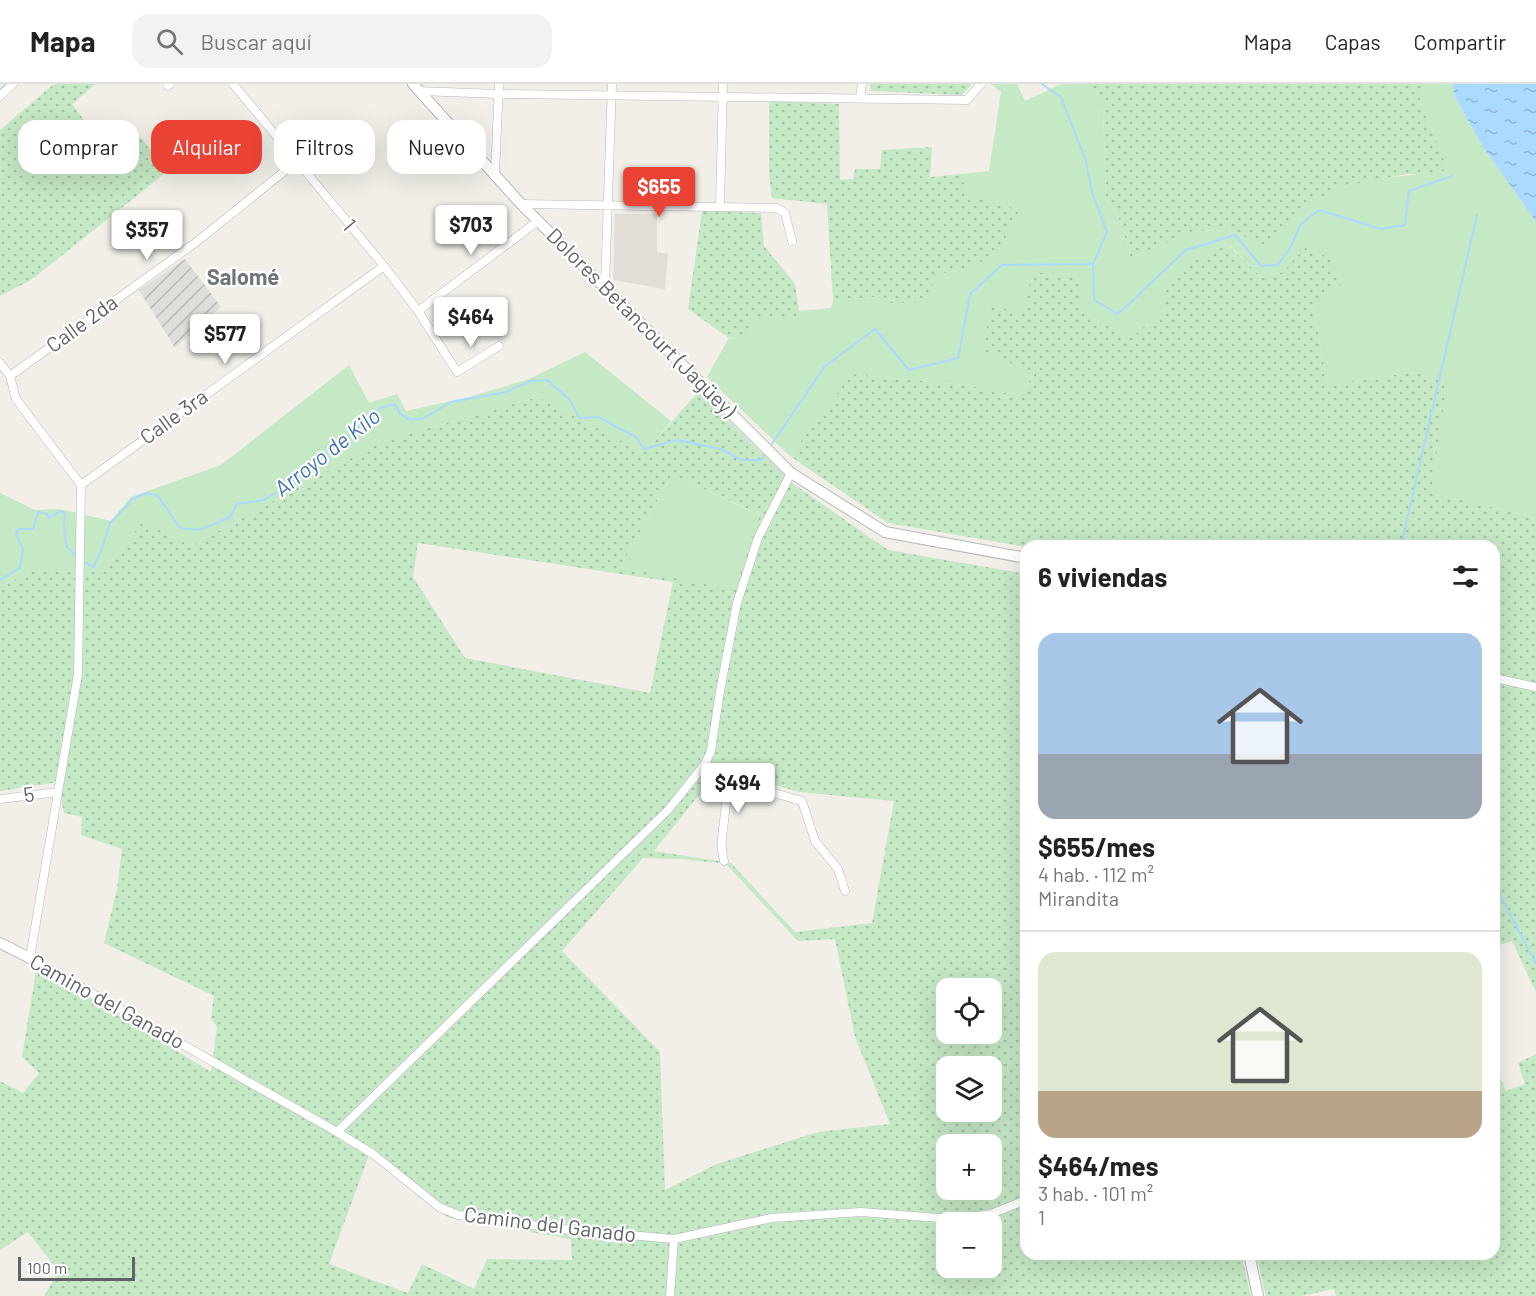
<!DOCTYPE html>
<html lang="es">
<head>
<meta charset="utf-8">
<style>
  body { margin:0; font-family:Barlow,sans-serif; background:#f2f2f2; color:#222; height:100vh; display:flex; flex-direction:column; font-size:22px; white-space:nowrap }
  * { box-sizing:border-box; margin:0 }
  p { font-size:20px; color:#767676 }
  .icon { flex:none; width:33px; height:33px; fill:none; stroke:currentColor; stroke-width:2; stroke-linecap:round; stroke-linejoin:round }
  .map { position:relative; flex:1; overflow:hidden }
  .drawer { position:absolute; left:1020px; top:456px; width:480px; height:720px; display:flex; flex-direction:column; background:#fff; border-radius:18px; box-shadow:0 6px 24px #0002 }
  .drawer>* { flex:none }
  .hud { position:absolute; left:18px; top:36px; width:570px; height:54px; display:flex; gap:12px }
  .fabs { position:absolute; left:936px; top:894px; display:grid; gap:12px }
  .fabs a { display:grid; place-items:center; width:66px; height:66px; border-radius:12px; background:#fff; box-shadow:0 6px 24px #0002; font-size:30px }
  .scale { position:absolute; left:18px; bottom:15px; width:117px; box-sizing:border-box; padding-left:6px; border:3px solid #5f6368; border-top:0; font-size:16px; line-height:21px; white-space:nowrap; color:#5f6368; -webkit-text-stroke:4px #fff; paint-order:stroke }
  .price { position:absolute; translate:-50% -51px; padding:0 14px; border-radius:6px; background:#fff; color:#222; font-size:20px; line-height:39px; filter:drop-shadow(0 2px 3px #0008) }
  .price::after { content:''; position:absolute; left:50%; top:36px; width:18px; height:14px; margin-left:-9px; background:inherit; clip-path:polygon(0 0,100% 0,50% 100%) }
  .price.on { background:#ea4335; color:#fff }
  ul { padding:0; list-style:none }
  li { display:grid; align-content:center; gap:12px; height:318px; padding:0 18px }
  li+li { border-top:2px solid #e0e0e0 }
  li span { display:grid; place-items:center; height:186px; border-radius:18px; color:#555 }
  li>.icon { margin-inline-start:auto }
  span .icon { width:108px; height:108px; fill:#fffc; stroke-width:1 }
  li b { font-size:26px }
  h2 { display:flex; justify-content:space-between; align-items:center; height:72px; padding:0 18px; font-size:26px }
  .tag { padding:0 21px; border-radius:18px; background:#fff; box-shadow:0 6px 24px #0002; font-size:21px; line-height:54px }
  .tag.on { background:#ea4335; color:#fff }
  header { display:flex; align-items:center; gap:36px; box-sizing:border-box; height:84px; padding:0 30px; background:#fff; border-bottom:2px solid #e0e0e0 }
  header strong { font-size:28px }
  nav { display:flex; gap:33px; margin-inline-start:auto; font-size:21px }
  .search { width:420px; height:54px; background:#f2f2f2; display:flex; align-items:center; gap:15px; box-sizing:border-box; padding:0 21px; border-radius:18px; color:#767676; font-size:22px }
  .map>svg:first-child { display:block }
</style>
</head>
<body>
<header>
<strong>Mapa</strong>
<div class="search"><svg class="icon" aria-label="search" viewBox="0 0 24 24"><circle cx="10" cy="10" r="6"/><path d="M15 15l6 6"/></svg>Buscar aquí</div>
<nav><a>Mapa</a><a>Capas</a><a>Compartir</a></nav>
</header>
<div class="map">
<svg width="1536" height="1212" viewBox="0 0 1536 1212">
  <defs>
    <pattern id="industrial-furrows" width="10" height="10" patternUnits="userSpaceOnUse" patternTransform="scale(1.5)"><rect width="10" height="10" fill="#e0deda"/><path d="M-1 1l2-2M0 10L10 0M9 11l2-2" fill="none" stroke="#b9b8b5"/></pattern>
    <pattern id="garden-dots" width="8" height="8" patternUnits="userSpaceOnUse" patternTransform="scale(1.5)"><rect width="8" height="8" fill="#c5e8c5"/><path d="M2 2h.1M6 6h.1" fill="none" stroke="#a3c0a4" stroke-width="1.8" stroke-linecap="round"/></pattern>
    <pattern id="water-ripples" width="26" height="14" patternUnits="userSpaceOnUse" patternTransform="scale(1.5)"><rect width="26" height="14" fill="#aadaff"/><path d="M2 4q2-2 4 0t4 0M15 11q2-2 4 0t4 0" fill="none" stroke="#8eb4d2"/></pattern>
  </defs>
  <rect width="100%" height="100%" fill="#f1efe8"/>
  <path fill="url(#industrial-furrows)" d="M185,175L221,223L175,264L139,206Z"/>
  <path fill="#e1ded6" d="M615,130H657V168L668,170L665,205L613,196Z"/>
  <path fill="#c5e8c5" d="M991,0H1017L1025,17L1061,0H1088L1097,8L1103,23L1106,113L1120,136L1131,174L1193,147L1233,146L1261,162C1276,148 1292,129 1309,118C1351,93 1401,94 1448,86L1420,17L1423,0H1452L1455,13L1483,63L1536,138V434L1431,409L1415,288L1327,301L1313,219L1283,188L1262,194L1230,162L1166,224L1131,254L1079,226L1022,229L982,266L1035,289L1019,312L964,301L852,290L790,372L707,293L729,254L748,252L752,234H796L799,227L831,224L833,217L882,212L891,219L934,190L967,186L966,110L962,90L989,87L1001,8Z
    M585,268L671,337L644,369L538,313L383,357L191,462L143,438L102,488L34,487L0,502V409L35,426L60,425L111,437L131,413L221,381L349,281L369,319L397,310L406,327L469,313L529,295Z
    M672,390L761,432L735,507L620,483Z"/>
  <path fill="url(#garden-dots)" fill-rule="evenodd" d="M54,0H96L72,20L92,47L113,70L140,53L168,87L31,196L0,212V46Z
    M870,0H972L962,11L871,7Z
    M1088,0H1423L1420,17L1448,86L1425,90H1407L1345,102L1309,119L1261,162L1233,146L1193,147L1131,174L1120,136L1106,113L1103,23L1097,8Z
    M769,17L839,20L840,96L853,95L855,85H880L882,66L932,63L930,93L962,90L966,110L1019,126L999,166L967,186L934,190L930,218L891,219L882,212L833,217L827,120L772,114L769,91Z
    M702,127L761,129L764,162L795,200L799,227L796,234H752L748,252L729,254L688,225Z
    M1229,162L1262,194L1283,188L1306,163L1331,175L1341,202L1313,219L1327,301L1415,288L1447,298L1431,409L1536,434V908L1512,857L1494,863V462L1026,463L888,439L790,372L852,290L964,301L1019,312L1035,289L982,267L991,222L1022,229L1033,188L1079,192V226L1131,254L1166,224L1163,212L1180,185L1214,166Z
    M699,307L792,399L888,466L1026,490V1170H1241L1251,1212H44L59,1188L28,1148L0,1166V997L23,1009L39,989L22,973L37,881L211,988L217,943L211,934L214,912L104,859L117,805L122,765L81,751L82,733L64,729L58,698L0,707V502L34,487L102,488L143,438L191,462L383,357L538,313L644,369ZM672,390L760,431L735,506L620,483ZM418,459L673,498L650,609L465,574L413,493ZM717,684L799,708L894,717L872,839L795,848L731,779L654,767L703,706ZM643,774L683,775L726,780L798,857L835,855L855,953L890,1040L818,1048L717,1080L665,1106L660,968L562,867ZM946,904H992V950H946ZM946,982H992V1028H946ZM946,1060H992V1106H946ZM369,1071L449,1134L571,1155L572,1176L487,1175L474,1205L422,1180L408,1209L329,1180ZM946,1138H992V1184H946Z
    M1536,970V1212H1336L1334,1205L1301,1212H1266L1256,1170H1494V979L1506,1007L1525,1000L1518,979Z"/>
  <path fill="url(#water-ripples)" d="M1452,0H1536V138L1483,63L1455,13Z"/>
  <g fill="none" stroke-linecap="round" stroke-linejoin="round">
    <path stroke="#aadaff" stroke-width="2" d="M1042,0L1061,13L1086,77L1092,108L1107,148L1093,180
      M0,6L6,0
      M770,363L824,283L875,245L909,286L958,274L970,210L1002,181L1093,180L1094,216L1118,230L1186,166L1235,151L1261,182L1278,181L1290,164L1301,140L1319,126L1381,145L1405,141L1409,107L1452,92
      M1401,462L1477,131
      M83,477L93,483L102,465L110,439L134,414L146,409L158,412L180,444L198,446L215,440L230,433L237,420L264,416L288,402L381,324L395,320L400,330L411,336L424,334L451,318L506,308L531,297L547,296L570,316L579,334L598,333L636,353L644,365L677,356L721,365L741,376H761L765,370
      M0,496L20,484L23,465L16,451L18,445H33L38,428L47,430L49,434L61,427L65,430L64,443L66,462L78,474
      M1494,799L1536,880"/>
    <defs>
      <path id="minor" d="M233,0L384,182L418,227L457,288L499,262
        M168,2L170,0
        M419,7L499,10L967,16L981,0
        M0,12L13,0
        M860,14L862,0
        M495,90L499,0
        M521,120L777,124L785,129L792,157
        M720,122L723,0
        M605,201L612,0
        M418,227L538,137
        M0,279L10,292L16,315L81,401L78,590L30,874L337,1048L373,1070L439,1123L458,1131L562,1145L674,1155L772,1134L861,1128L952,1135L991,1130L1026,1116
        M10,292L195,159L296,78
        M81,401L384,182
        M1494,594L1536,603
        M705,680L722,694L802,717L815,757L838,785L845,807
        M722,694C733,722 716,751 724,777
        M0,715L58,708
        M337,1048L668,726L705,680L711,667L720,607L737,519L758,454L791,389
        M670,1212L674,1155"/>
      <path id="tertiary" d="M413,0L521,120L791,389L885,448L1026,474
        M0,859L30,874
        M1249,1170L1258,1212"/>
    </defs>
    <use href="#minor" stroke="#b5b8bc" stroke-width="9"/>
    <use href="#tertiary" stroke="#b5b8bc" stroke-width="12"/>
    <use href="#minor" stroke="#fff" stroke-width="8"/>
    <use href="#tertiary" stroke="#fff" stroke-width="10"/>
  </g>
  <g text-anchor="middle" stroke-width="4.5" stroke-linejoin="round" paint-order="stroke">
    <g font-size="21" fill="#5f6368" stroke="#fff">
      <text transform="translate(349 141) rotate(50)" y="7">1</text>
      <text transform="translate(641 239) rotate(45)" y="7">Dolores Betancourt (Jagüey)</text>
      <text transform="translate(82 240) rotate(-36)" y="7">Calle 2da</text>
      <text transform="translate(174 333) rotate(-36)" y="7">Calle 3ra</text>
      <text transform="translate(29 711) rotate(-7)" y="7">5</text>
      <text transform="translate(107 918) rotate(29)" y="7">Camino del Ganado</text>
      <text transform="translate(550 1141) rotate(7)" y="7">Camino del Ganado</text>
    </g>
    <g font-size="22" font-weight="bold" fill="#70757a" stroke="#fff">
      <text x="243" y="201">Salomé</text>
    </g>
    <g font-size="22" font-style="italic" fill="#4174aa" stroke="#fff">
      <text transform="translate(327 368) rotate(-38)" y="8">Arroyo de Kilo</text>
    </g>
  </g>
</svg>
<div class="fabs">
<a><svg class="icon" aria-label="locate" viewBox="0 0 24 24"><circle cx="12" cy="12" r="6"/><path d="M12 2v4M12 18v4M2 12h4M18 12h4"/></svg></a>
<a><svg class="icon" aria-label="layers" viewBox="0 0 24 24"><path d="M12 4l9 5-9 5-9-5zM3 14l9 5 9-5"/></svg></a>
<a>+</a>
<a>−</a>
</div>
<div class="scale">100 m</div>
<b class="price on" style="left:659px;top:134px">$655</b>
<b class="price" style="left:471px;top:172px">$703</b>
<b class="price" style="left:147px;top:177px">$357</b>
<b class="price" style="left:471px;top:264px">$464</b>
<b class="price" style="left:225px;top:281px">$577</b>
<b class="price" style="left:738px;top:730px">$494</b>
<div class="hud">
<a class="tag">Comprar</a>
<a class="tag on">Alquilar</a>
<a class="tag">Filtros</a>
<a class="tag">Nuevo</a>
</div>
<section class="drawer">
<h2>6 viviendas<svg class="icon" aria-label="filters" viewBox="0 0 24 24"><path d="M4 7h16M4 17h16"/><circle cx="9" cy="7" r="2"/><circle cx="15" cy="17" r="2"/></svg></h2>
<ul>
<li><span style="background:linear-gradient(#a9c7e8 65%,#9aa5b1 0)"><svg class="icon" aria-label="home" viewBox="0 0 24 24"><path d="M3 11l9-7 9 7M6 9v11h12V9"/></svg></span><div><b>$655/mes</b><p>4 hab. · 112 m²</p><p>Mirandita</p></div></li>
<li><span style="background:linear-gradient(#dfe7d0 75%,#b9a48a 0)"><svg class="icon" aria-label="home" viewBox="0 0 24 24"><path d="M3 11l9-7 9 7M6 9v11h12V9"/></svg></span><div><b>$464/mes</b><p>3 hab. · 101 m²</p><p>1</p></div></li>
</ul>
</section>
</div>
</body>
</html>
